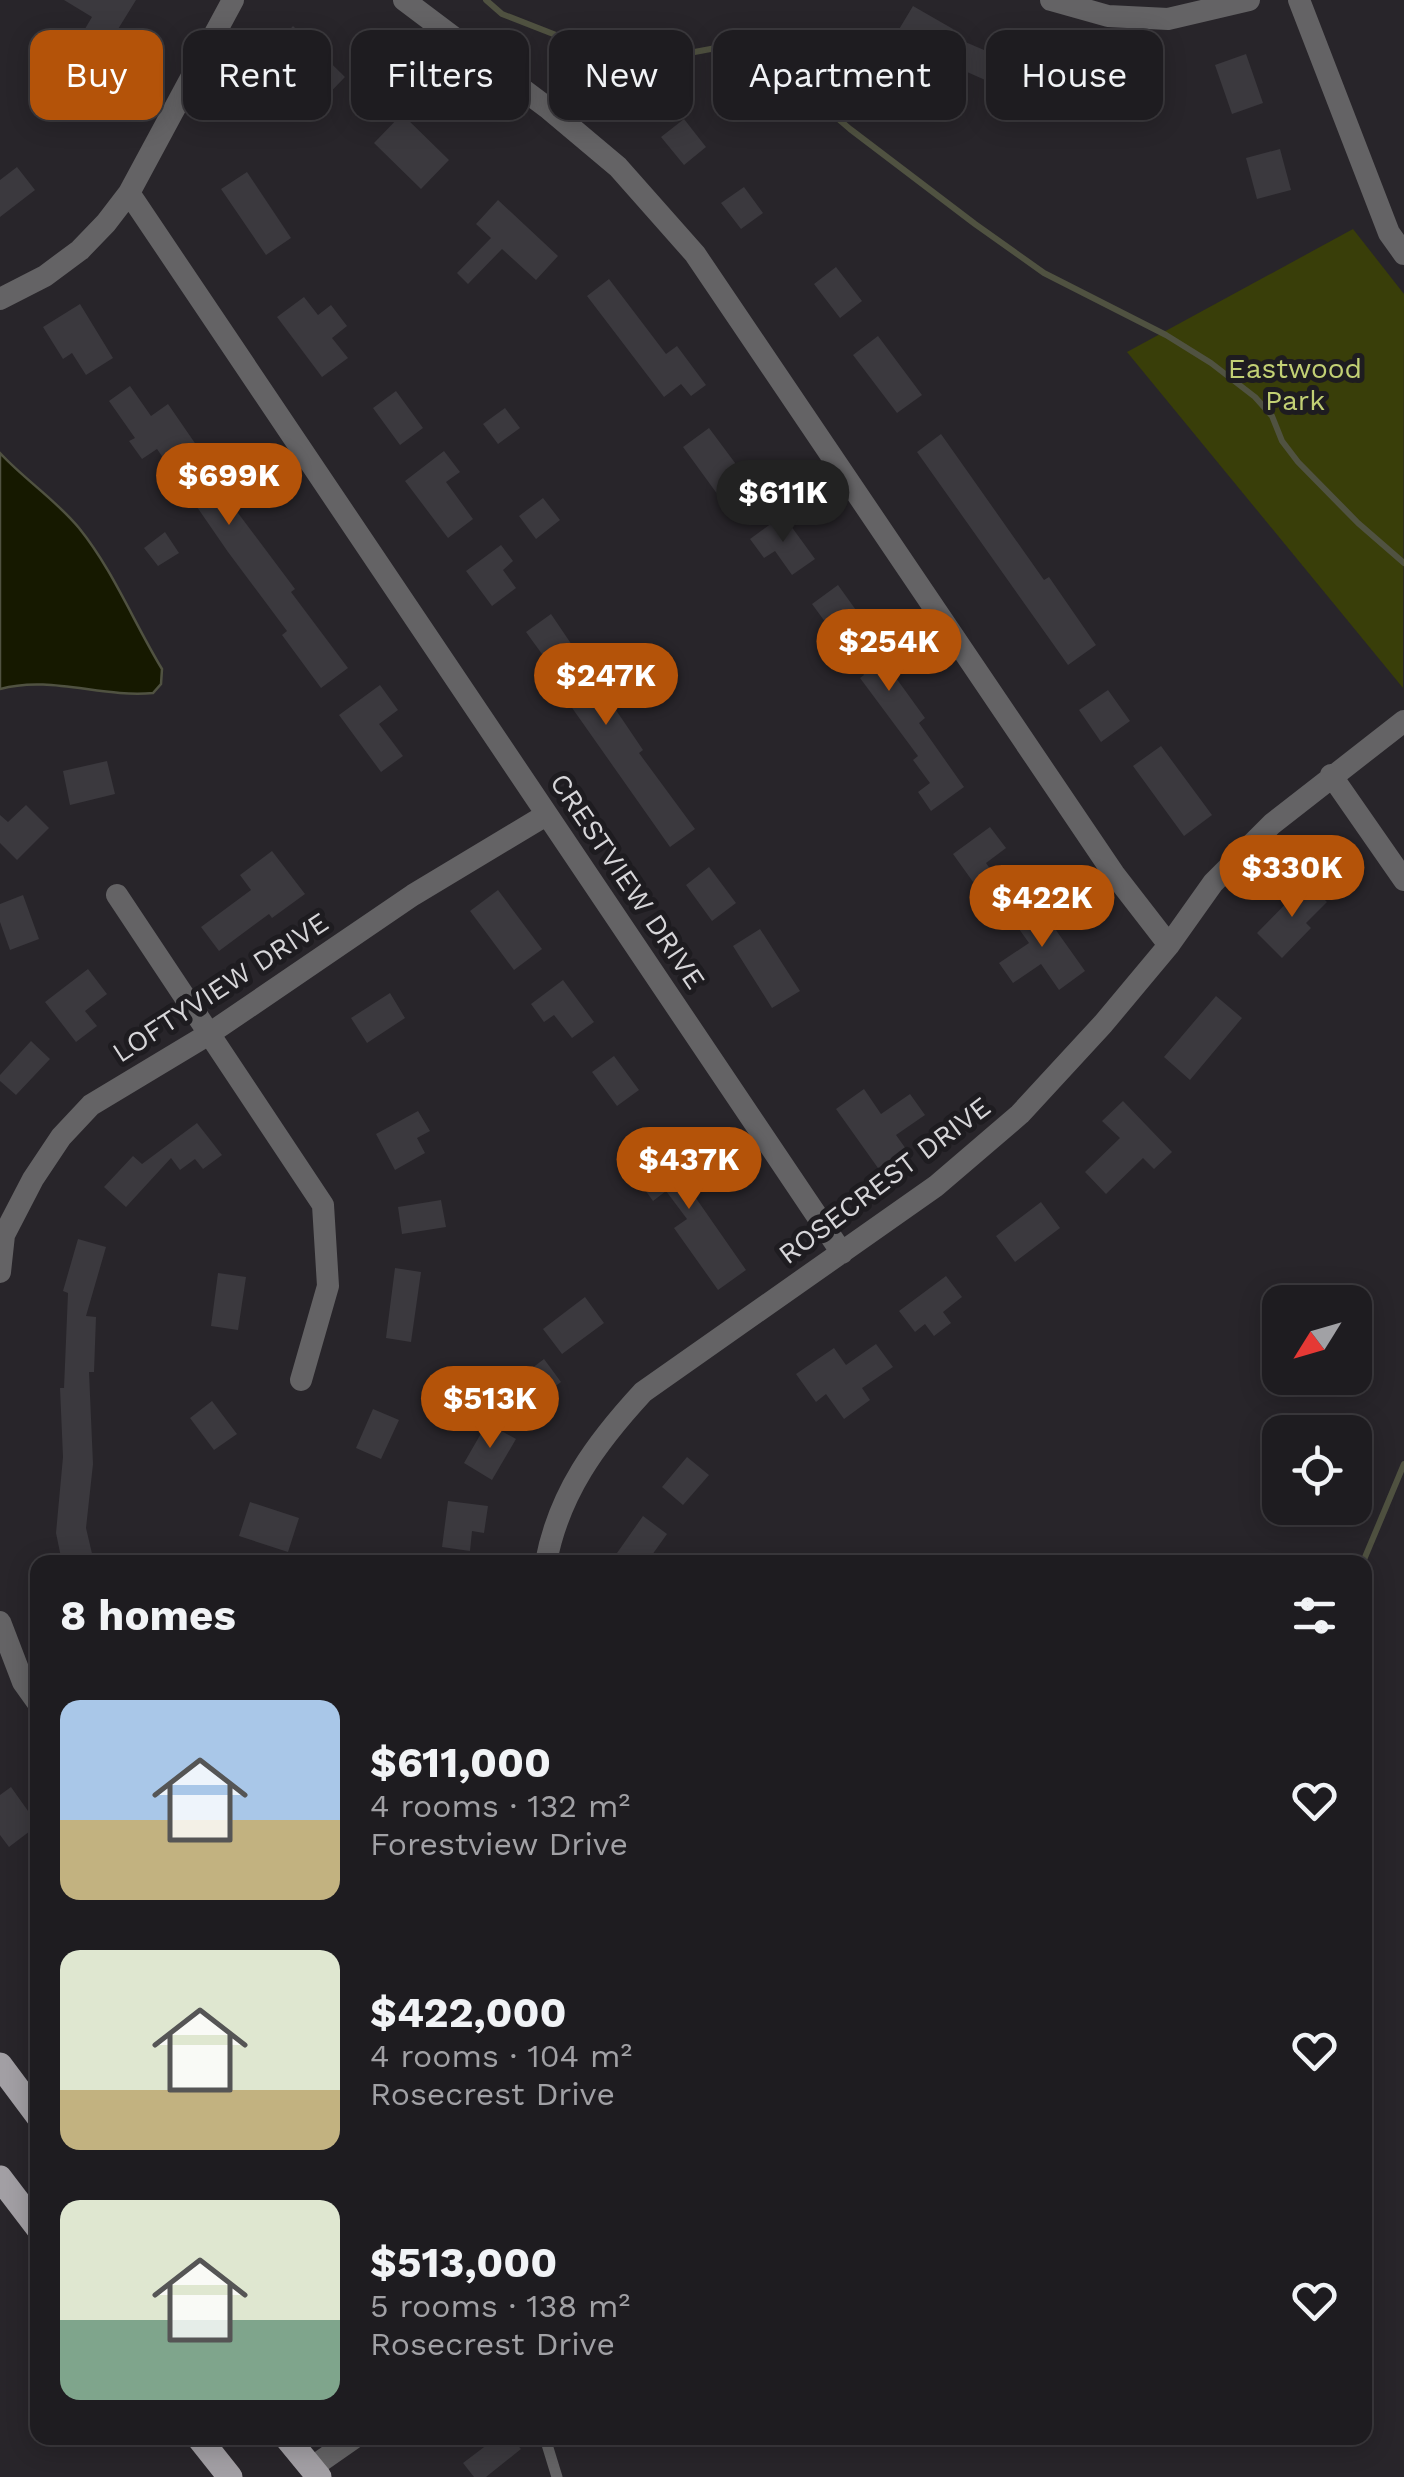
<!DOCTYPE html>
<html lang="en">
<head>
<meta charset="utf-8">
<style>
  body { margin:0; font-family:"Work Sans",sans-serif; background:#2b292d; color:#f1f3f6; height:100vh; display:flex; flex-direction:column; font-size:38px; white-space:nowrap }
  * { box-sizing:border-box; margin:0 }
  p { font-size:32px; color:#a1a1a5 }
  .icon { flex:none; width:55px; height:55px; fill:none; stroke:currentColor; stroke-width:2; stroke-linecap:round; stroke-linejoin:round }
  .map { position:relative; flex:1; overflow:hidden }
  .details { position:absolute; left:30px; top:1555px; width:1342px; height:890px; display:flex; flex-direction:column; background:#1e1c20; border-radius:20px; box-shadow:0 5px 25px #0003,0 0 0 2px #3c3a3e }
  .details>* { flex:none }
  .banner { position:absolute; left:30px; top:30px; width:1345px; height:90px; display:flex; gap:20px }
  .needle { width:65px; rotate:233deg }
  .tools { position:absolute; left:1262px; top:1285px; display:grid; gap:20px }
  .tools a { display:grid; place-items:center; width:110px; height:110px; border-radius:20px; background:#1e1c20; box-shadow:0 5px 25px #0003,0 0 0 2px #3c3a3e; font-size:50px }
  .price { position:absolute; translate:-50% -85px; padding:0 22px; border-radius:35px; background:#b45309; color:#fff; font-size:32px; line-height:65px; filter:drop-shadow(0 2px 5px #0008) }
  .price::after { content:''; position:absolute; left:50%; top:60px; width:30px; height:22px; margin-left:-15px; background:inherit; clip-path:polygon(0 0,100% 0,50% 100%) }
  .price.selected { background:#222; color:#fff }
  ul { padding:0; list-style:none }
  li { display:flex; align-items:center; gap:30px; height:250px; padding:0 30px }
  li span { display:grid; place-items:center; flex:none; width:280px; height:200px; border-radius:20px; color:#555 }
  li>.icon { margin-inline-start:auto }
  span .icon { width:120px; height:120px; fill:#fffc; stroke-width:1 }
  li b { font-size:42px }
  h2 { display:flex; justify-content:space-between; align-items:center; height:120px; padding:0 30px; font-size:42px }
  .tag { padding:0 35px; border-radius:20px; background:#1e1c20; box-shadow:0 5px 25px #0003,0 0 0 2px #3c3a3e; font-size:35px; line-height:90px }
  .tag.selected { background:#b45309; color:#fff }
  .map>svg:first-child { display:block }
</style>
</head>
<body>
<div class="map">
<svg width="1404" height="2477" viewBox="0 0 1404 2477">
  <rect width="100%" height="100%" fill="#28252a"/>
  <path fill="#393e09" d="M1353,229L1404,294L1403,688L1127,352Z"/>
  <path fill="#161900" stroke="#505241" stroke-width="2.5" d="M0,453C25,480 55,499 79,528C113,570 134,623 162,669L161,684L153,693C102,698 50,675 0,689Z"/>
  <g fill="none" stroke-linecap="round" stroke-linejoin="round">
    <path stroke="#505241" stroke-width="6" d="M486,0L502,14L630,64L759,40L801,87L850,129L975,224L1044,273L1166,335L1211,363L1255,397L1272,416L1282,441L1298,462L1358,523L1404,563
      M1363,1562L1404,1464"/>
  </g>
  <path fill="#3b393e" d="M64,0H136L102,55L107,58L70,121L30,97L54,58L64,64L92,17Z
    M913,6L953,29L949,35L1012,62L1001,87L958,68L898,31Z
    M293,26L345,77L317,106L265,56Z
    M1246,54L1263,103L1232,114L1215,65Z
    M1045,65L1074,71L1068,100L1038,93Z
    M240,72L257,85L240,107L223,94Z
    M402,114L449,160L421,189L374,143Z
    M684,119L706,147L684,165L661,137Z
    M1280,149L1291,190L1257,199L1246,158Z
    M17,167L35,190L0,217V180Z
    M247,172L291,238L266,255L221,189Z
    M744,187L763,213L741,229L721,203Z
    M498,200L558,256L536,280L502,249L468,284L457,273L491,238L476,224Z
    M836,267L862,301L840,318L814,284Z
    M609,279L666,354L677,346L706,385L691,396L681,384L664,397L587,296Z
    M304,297L318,315L331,305L347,326L332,338L348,358L322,377L277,317Z
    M80,304L113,358L86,375L72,353L63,359L43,327Z
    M878,336L922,395L897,413L853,355Z
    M130,386L151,416L168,404L239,507L235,509L295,589L291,592L348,668L321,688L282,635L287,631L228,552L157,449L142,459L129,441L135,438L109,401Z
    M396,391L423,428L400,445L373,408Z
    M505,408L520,428L498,444L483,424Z
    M709,428L753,487L726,506L683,447Z
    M941,434L1044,580L1049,577L1096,645L1068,665L917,452Z
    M444,451L460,472L446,482L473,519L448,538L405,481Z
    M543,498L560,520L536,539L519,516Z
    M783,515L815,559L792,575L775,551L764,558L750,539Z
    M165,532L179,553L158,566L144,548Z
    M501,545L513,561L503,570L516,588L492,606L466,571Z
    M838,585L876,638L870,642L925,718L919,723L964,787L931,811L918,792L930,783L913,760L918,756L860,678L864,675L812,604Z
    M551,614L643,750L639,753L695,829L670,847L563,695L551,704L538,684L555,672L526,632Z
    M380,685L398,710L379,724L403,756L381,772L339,715Z
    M1108,690L1130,721L1101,742L1079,710Z
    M1161,746L1212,815L1184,836L1133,766Z
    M107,761L115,794L70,805L63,771Z
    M26,805L49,828L17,860L0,843V815L8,822Z
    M990,827L1006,848L986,863L998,880L981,893L953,854Z
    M272,851L305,894L272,918L269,914L219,951L201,927L251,890L240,875Z
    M709,867L736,903L712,921L686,885Z
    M1307,882L1327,902L1306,923L1311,928L1282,958L1257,933Z
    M498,890L542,949L514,970L470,911Z
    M23,895L39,939L10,950L0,922V904Z
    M1036,902L1085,971L1059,990L1041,964L1013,983L999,963L1029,943L1012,919Z
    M760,929L800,991L772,1008L733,946Z
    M88,969L107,994L85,1011L97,1026L76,1042L45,1002Z
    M563,980L594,1022L572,1038L554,1015L544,1022L531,1004Z
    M390,993L405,1018L367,1043L351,1018Z
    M1216,996L1242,1018L1190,1080L1164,1057Z
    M31,1041L50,1059L16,1095L0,1081V1075Z
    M614,1056L639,1090L617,1106L592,1072Z
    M864,1089L881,1114L910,1094L925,1115L896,1135L906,1149L878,1168L836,1109Z
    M1123,1101L1172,1152L1154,1169L1143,1158L1106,1194L1085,1172L1120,1138L1102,1121Z
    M418,1111L430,1131L417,1138L425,1153L395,1170L376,1134Z
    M197,1123L222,1155L203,1169L195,1159L180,1170L171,1158L126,1207L104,1187L133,1156L142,1164Z
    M659,1132L698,1186L691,1191L746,1270L718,1290L674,1228L687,1219L666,1191L653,1201L640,1183L653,1174L635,1150Z
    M441,1200L446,1227L402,1234L398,1207Z
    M1041,1202L1060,1228L1015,1262L996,1236Z
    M78,1239L106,1247L86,1316L96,1317L94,1372H89L93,1464L86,1528L94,1562H62L56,1533L63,1457L60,1388H64L68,1293L63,1291Z
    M395,1268L421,1272L411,1342L386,1338Z
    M218,1273L246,1277L238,1330L211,1326Z
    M946,1276L962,1297L943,1312L951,1323L934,1336L925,1324L915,1332L899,1311Z
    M585,1297L604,1323L562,1354L543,1329Z
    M876,1344L893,1367L862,1388L870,1400L844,1419L826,1394L816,1402L796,1374L834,1348L846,1365Z
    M544,1359L561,1382L523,1410L506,1388Z
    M212,1401L237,1434L214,1450L190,1418Z
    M373,1409L399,1420L381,1459L356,1448Z
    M487,1423L516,1439L492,1480L464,1463Z
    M687,1457L709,1475L683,1505L662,1487Z
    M448,1501L488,1506L484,1533L472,1531L470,1551L442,1547Z
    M250,1502L299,1518L288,1552L239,1536Z
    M643,1516L667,1534L647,1562H630L617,1553Z
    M11,1787L38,1825L9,1847L0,1835V1795Z
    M496,2438H511L521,2449L486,2477H474L463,2463Z"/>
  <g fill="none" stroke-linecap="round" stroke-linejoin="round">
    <path stroke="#646365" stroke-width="11" d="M545,2438L557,2477"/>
    <path stroke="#646365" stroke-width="22" d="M404,0L549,109L618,167L695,254L1114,874L1169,945
      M1051,0L1108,16L1168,19L1249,0
      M1299,0L1389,233L1404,254
      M129,193C369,545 604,900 842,1253
      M0,299L45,276L80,250L106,223L129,193L233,0
      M1331,775L1404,880
      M117,895L323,1205L328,1286L301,1380
      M0,1272L4,1235L33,1179L61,1137L91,1105L209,1034L413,895L546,815
      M546,1562C559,1493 596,1443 643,1392L936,1186L1020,1114L1103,1024L1169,945L1213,883L1272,824L1404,721
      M0,1622L23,1682L38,1703
      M311,2468L354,2438"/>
    <path stroke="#a29fa4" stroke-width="25" d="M0,2065L38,2116
      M0,2178L38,2228
      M199,2438L230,2477
      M287,2438L319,2477"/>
  </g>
  <g text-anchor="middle" stroke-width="10" stroke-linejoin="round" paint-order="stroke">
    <g font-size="28" fill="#c2d074" stroke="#1e1c20">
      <text x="1295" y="378">Eastwood<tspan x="1295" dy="32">Park</tspan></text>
    </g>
    <g font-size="28" fill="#d7d6d9" stroke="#1e1c20">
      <text transform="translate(628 881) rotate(56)" y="10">CRESTVIEW DRIVE</text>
      <text transform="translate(220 987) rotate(-33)" y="10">LOFTYVIEW DRIVE</text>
      <text transform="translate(884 1180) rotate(-37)" y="10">ROSECREST DRIVE</text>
    </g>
  </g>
</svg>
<div class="tools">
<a><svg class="needle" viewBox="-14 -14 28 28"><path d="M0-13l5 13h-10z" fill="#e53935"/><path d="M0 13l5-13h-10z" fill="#a1a1a5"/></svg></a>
<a><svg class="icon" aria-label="locate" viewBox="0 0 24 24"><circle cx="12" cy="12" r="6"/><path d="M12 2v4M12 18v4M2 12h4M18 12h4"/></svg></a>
</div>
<b class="price" style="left:229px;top:528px">$699K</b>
<b class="price selected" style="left:783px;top:545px">$611K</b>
<b class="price" style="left:889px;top:694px">$254K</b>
<b class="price" style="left:606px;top:728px">$247K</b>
<b class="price" style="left:1292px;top:920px">$330K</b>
<b class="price" style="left:1042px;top:950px">$422K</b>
<b class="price" style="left:689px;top:1212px">$437K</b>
<b class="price" style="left:490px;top:1451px">$513K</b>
<div class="banner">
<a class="tag selected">Buy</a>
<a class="tag">Rent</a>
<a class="tag">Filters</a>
<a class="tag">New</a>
<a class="tag">Apartment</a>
<a class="tag">House</a>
</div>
<section class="details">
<h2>8 homes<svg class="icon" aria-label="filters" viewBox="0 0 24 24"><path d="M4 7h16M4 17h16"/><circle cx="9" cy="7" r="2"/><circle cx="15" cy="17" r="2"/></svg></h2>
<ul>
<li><span style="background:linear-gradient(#a9c7e8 60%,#c2b280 0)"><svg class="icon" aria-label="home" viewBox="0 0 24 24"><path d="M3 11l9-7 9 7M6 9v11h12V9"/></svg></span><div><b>$611,000</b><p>4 rooms · 132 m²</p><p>Forestview Drive</p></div><svg class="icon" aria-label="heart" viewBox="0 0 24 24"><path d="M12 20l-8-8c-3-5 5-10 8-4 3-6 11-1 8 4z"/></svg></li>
<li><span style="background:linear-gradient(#dfe7d0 70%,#c2b280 0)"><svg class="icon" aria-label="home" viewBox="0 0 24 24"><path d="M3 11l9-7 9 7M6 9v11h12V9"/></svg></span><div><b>$422,000</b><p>4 rooms · 104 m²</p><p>Rosecrest Drive</p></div><svg class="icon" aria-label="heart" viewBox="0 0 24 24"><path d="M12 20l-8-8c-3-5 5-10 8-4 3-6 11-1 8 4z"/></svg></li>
<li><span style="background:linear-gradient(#dfe7d0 60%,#7fa58c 0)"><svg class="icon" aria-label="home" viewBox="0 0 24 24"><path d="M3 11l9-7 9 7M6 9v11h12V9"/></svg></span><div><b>$513,000</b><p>5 rooms · 138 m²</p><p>Rosecrest Drive</p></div><svg class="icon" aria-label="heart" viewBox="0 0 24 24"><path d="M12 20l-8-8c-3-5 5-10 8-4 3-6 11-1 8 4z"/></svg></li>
</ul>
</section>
</div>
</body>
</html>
